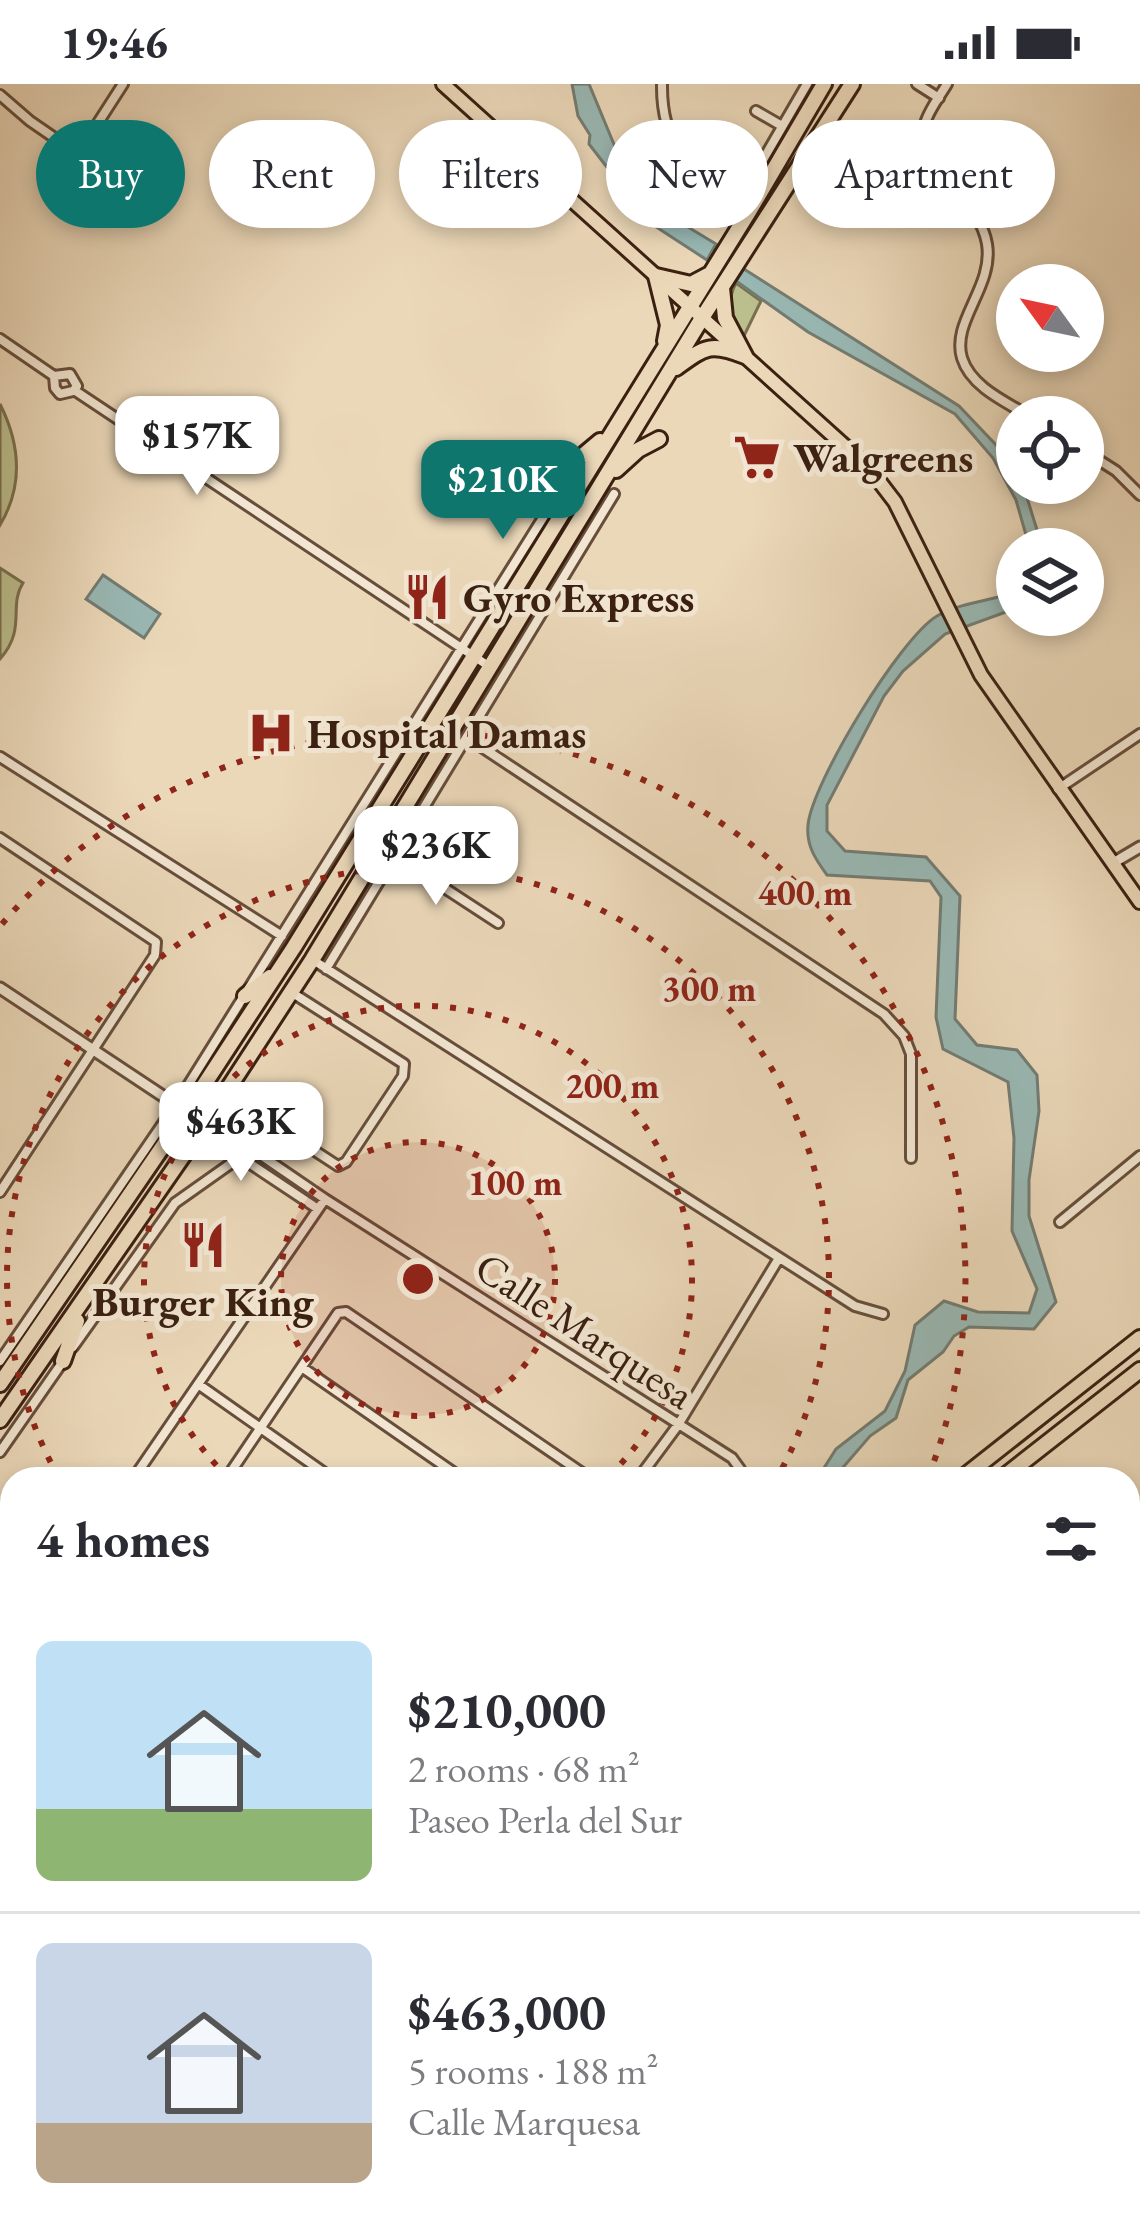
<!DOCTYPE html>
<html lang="en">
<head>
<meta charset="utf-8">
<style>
  body { margin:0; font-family:"EB Garamond",serif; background:#f2f2f3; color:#2b2b33; height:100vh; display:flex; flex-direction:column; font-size:45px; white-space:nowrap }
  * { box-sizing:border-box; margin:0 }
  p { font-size:39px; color:#7c7c81 }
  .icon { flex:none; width:66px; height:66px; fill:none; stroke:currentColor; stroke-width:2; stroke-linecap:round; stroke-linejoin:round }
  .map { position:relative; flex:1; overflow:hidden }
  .sheet { position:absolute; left:0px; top:1383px; width:1140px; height:771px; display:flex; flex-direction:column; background:#fff; border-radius:36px 36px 0 0; box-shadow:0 6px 18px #0003 }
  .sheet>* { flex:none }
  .top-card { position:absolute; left:36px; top:36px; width:1068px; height:108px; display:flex; gap:24px }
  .needle { width:78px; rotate:303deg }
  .buttons { position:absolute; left:996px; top:180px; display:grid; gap:24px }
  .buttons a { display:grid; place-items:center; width:108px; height:108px; border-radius:50%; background:#fff; box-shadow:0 6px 18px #0003; font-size:60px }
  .price { position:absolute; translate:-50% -102px; padding:0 27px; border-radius:24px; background:#fff; color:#222; font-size:39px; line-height:78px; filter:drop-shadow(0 3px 6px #0008) }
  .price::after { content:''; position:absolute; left:50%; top:72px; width:36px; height:27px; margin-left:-18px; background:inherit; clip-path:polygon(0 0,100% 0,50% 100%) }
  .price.on { background:#0f766e; color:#fff }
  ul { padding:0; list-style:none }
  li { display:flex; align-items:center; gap:36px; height:300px; padding:0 36px }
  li+li { border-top:3px solid #e1e1e2 }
  li span { display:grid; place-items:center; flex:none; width:336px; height:240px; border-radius:18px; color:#555 }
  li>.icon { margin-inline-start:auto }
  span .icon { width:144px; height:144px; fill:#fffc; stroke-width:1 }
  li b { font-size:51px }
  h2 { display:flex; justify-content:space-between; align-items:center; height:144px; padding:0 36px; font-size:51px }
  .pill { padding:0 42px; border-radius:54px; background:#fff; box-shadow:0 6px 18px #0003; font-size:42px; line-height:108px }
  .pill.on { background:#0f766e; color:#fff }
  .status { display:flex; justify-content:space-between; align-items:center; height:84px; padding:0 60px; background:#fff; direction:ltr }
  .status svg { height:33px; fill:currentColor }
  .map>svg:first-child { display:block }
</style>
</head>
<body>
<div class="status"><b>19:46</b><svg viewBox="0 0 49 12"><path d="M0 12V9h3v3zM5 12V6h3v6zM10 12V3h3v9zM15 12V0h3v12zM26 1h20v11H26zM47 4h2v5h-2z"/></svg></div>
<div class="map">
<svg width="1140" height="2152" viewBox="0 0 1140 2152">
  <rect width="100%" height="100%" fill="#ebd8b9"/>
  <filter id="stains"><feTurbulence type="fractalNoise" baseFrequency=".00167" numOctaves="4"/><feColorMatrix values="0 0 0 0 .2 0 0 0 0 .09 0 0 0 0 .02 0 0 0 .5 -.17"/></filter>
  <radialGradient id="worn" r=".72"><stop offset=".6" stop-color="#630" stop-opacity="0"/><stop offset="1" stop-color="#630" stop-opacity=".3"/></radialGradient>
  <path fill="#bbbe8d" stroke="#7b6f4f" stroke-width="3" d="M736,199L761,217L742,256C732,237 725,219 736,199Z
    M0,320C20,360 24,401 0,441Z
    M0,484L23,499C8,522 27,545 0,575Z"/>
  <path fill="#99b9b5" stroke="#737c73" stroke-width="3" d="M572,0H589L618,70L643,103L662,116L673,134L716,160L707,176L650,139L589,60L590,51L578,32Z
    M744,185L959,322L997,362L1017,399L1023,401L1043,465H1030L1016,416L993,374L955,330L808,248L736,197Z
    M103,491L160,530L144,554L86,515Z
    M1017,508V524L945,550L903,587L884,612L827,721V747L845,767L926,773L960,812L955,935L977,961L1017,966L1037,991L1039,1027L1029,1096V1132L1056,1218L1034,1245L969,1243L954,1252L943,1268L908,1296L896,1334L870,1352L833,1395H817L836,1365L885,1327L905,1287L915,1241L944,1217L978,1228L1029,1229L1037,1205L1012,1147L1014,1054L1008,998L943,965L936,933L941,813L930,797L827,791C816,776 806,762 808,741C812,699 900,554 937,532C959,519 993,516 1017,508Z
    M669,2142L718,2145L767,2142C736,2152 700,2152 669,2142Z"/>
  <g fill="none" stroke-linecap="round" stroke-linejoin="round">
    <path stroke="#99b9b5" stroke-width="9" d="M0,1910L12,1914"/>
    <defs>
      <path id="minor" d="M662,0C661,74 700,88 750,126
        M917,0L939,14
        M947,0C940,12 928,27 925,40C920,64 981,120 987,160C994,203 951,237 962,274C971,303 1006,318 1031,333
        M0,11L30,37L78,70L123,0
        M756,27L782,42
        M731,51L763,74
        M739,117L807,0
        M0,255L54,292L70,290L77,302L74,306L490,583
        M54,292L55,304L60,310L73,307
        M1083,366L1116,387L1140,411
        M468,654L884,930L904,952L911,970V1074
        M0,673L282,852
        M1058,705L1140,650
        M0,754L156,858L155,871L0,1108
        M397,773L498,839
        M313,876L855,1222L883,1230
        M326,885L614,410
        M226,1009L338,1082L346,1078L403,992L404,980L291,908
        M207,1040L221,1044L325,1115L732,1374L740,1385L738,1395
        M206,1041L213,1055L318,1125
        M1060,1138L1140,1072
        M73,1263L175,1119L240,1073
        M0,1277L177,1019L581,373
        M303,1284L463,1395
        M198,1300L333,1395
        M0,1368L64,1276
        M133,1395L325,1115
        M226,1395L338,1229L346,1228L591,1395
        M638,1395L678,1341L779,1174
        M0,1434L12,1442
        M1128,1683L1140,1714
        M1129,1993L1140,1977
        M615,2142L637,2152
        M849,2142L851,2152
        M1048,2142L1066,2152
        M414,2152L421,2142
        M537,2152L542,2142
        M770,2152L823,2142
        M985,2152L989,2142"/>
      <path id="tertiary" d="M1113,779L1140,763
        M0,904L205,1040"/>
      <path id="primary" d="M443,0L869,384L895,418L981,591L1140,818"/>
      <path id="trunk" d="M722,204L725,234L745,272
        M665,257L668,241L656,192L691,200L708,191
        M676,284C705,263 710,258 745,272
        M581,373L600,357
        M616,386L638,366L659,355
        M245,912L270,893
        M63,1277L77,1237
        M0,1300L187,1027L294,863L750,126L824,0
        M0,1336L205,1040L312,876L702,234L852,0"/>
      <path id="motorway" d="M961,1395L1140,1254
        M1001,1395L1140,1286
        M303,2152L311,2142
        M337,2152L345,2142"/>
    </defs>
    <use href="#minor" stroke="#674e3b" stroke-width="14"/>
    <use href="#tertiary" stroke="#674e3b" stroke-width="15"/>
    <use href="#primary" stroke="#3b2011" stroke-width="18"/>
    <use href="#trunk" stroke="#3b2011" stroke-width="20"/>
    <use href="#motorway" stroke="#3b2011" stroke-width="20"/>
    <use href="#minor" stroke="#f2e6d2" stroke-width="8"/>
    <use href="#tertiary" stroke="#f2e6d2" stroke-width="9"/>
    <use href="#primary" stroke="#ebd8b9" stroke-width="12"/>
    <use href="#trunk" stroke="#ebd8b9" stroke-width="14"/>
    <use href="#motorway" stroke="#ebd8b9" stroke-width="14"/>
  </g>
  <circle cx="418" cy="1195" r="137" fill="#8f2418" fill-opacity=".12"/>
  <g fill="none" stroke="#8f2418" stroke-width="6" stroke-dasharray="6 12">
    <circle cx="418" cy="1195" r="137"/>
    <path d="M229 1394A274 274 0 1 1 607 1394"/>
    <path d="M59 1394A411 411 0 1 1 777 1394"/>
    <path d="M2 840A547 547 0 0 1 929 1391"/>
  </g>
  <defs>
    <symbol id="supermarket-bare" viewBox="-9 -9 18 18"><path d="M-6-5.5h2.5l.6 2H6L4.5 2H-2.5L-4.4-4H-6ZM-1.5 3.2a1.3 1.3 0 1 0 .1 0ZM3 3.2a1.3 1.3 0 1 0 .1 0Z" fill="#8f2418" stroke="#f2e6d2" stroke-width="2.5" paint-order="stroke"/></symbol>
    <symbol id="restaurant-bare" viewBox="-9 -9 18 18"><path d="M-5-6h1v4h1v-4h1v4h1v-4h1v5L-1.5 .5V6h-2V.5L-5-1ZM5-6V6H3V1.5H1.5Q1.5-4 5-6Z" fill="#8f2418" stroke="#f2e6d2" stroke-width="2.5" paint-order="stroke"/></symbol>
    <symbol id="hospital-bare" viewBox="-9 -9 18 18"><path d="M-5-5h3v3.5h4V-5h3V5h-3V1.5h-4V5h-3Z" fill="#8f2418" stroke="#f2e6d2" stroke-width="2.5" paint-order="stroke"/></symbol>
  </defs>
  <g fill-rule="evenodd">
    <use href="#supermarket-bare" x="724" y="340" width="66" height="66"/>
    <use href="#restaurant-bare" x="394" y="480" width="66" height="66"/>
    <use href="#hospital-bare" x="238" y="616" width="66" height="66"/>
    <use href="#restaurant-bare" x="170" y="1128" width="66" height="66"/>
  </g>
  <g text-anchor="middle" stroke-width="10" stroke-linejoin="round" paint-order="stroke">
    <g font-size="42" font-weight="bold" fill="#3b2011" stroke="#f2e6d2" text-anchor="start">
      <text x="793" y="388">Walgreens</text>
      <text x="463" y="528">Gyro Express</text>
      <text x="307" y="664">Hospital Damas</text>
      <text x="203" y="1232" text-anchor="middle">Burger King</text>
    </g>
    <g font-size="42" fill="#3b2011" stroke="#f2e6d2">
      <text transform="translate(585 1246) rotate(33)" y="15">Calle Marquesa</text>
    </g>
  </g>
  <circle cx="418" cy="1195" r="18" fill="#8f2418" stroke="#f2e6d2" stroke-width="6"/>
  <g font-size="36" text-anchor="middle" font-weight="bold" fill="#8f2418" stroke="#f2e6d2" stroke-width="10" stroke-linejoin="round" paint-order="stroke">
    <text x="805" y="821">400 m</text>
    <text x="709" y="917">300 m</text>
    <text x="612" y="1014">200 m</text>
    <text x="515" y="1111">100 m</text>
  </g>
  <rect width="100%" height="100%" filter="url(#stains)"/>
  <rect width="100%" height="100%" fill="url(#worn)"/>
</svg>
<div class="buttons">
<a><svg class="needle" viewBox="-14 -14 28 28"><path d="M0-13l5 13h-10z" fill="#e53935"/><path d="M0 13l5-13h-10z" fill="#7c7c81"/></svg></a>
<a><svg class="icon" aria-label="locate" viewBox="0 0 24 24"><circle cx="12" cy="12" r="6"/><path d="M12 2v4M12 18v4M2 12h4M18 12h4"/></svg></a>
<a><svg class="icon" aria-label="layers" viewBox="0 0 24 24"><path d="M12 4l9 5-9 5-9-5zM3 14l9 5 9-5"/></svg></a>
</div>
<b class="price" style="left:197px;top:414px">$157K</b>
<b class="price on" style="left:503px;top:458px">$210K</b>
<b class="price" style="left:436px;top:824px">$236K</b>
<b class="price" style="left:241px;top:1100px">$463K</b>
<div class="top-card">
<a class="pill on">Buy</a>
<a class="pill">Rent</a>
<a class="pill">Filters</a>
<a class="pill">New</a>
<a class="pill">Apartment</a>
</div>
<section class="sheet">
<h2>4 homes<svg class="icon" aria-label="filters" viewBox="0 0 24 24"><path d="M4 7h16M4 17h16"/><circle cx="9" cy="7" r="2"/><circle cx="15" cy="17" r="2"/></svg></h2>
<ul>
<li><span style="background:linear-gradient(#bfe0f5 70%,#8fb573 0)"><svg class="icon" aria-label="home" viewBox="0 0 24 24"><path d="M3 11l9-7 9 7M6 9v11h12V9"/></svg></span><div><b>$210,000</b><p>2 rooms · 68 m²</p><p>Paseo Perla del Sur</p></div></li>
<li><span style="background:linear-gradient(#c9d6e8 75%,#b9a48a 0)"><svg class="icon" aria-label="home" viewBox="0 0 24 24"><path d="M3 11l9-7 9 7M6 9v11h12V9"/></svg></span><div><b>$463,000</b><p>5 rooms · 188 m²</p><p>Calle Marquesa</p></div></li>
</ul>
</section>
</div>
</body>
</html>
